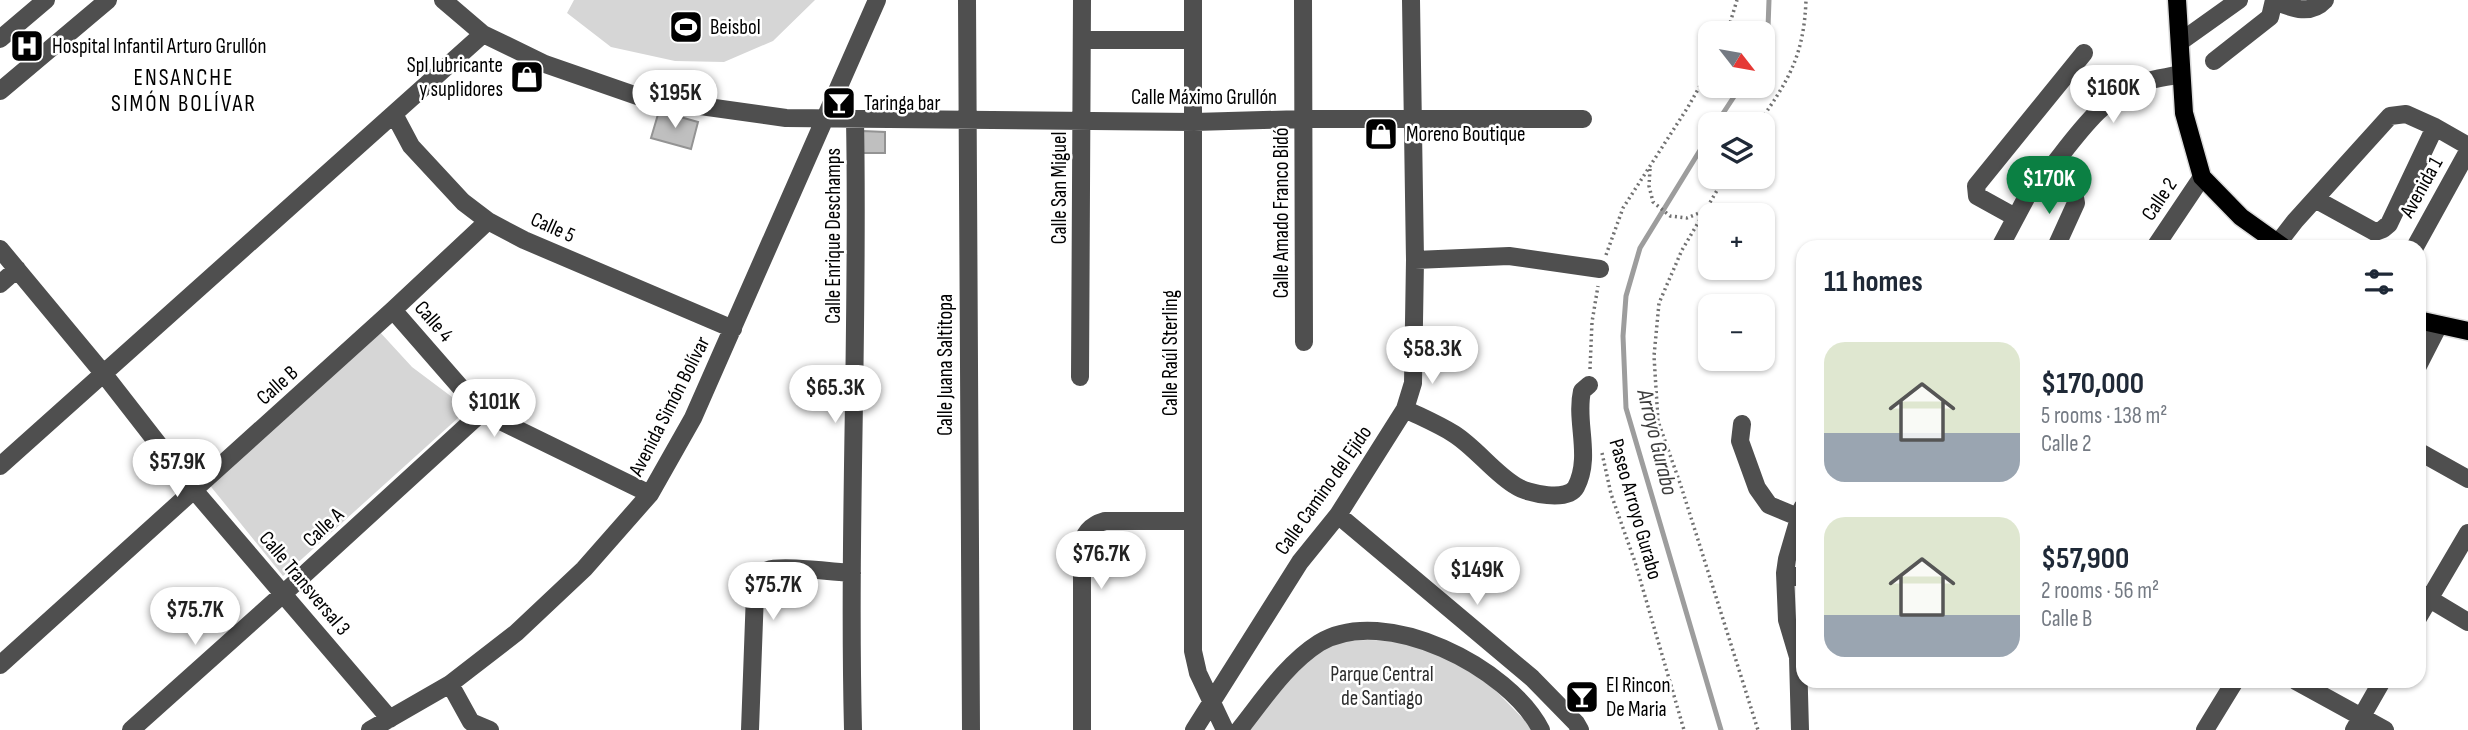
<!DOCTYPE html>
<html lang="en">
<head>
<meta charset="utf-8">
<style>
  body { margin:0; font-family:"Sofia Sans Condensed",sans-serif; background:#f6f6f7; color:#1f2937; height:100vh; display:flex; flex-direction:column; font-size:26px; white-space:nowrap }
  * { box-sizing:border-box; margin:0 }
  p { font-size:23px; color:#747a83 }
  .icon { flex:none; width:38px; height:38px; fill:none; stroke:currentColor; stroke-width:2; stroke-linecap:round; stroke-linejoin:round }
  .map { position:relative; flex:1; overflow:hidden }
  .panel { position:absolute; left:1796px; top:240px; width:630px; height:448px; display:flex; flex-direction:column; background:#fff; border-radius:21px; box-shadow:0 2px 5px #0004 }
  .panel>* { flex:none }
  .needle { width:46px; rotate:121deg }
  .fabs { position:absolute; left:1698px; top:21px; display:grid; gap:14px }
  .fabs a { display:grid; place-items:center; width:77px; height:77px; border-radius:14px; background:#fff; box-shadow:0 2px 5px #0004; font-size:35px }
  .price { position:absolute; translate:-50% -60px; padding:0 16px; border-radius:24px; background:#fff; color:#222; font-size:23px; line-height:46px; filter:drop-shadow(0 2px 4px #0008) }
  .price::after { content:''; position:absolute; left:50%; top:42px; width:21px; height:16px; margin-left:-10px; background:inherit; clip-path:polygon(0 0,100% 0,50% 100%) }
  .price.current { background:#0b8043; color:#fff }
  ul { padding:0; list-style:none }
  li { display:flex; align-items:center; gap:21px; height:175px; padding:0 28px }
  li span { display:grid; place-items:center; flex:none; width:196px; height:140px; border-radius:21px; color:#555 }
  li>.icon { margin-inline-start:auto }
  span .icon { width:84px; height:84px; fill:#fffc; stroke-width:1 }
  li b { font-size:30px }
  h2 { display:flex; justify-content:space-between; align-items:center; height:84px; padding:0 28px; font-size:30px }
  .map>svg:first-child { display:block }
</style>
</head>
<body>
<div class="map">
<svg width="2468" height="730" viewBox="0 0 2468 730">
  <rect width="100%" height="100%" fill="#fff"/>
  <path fill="#d6d6d6" d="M574,0H815L773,41L724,62L675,61L611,47L567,13Z
    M378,330L412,367L468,409L283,576L208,483Z
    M1367,640L1423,641L1468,662L1534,730H1241L1321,642Z"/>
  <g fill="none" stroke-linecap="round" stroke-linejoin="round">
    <path stroke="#9d9d9d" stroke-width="5" d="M1762,42L1768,28L1769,0
      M1716,124L1741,86
      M1710,134L1640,248L1626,296L1623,336L1626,408L1721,730"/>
  </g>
  <path fill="#bfbfbf" stroke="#939393" stroke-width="2" d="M659,111L698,122L691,149L651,138Z
    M863,131L885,132V153H862Z"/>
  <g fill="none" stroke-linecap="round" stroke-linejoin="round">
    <defs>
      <path id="major" d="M2177,0L2184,113L2202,177L2241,217L2283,247
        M2418,320L2468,331"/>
    </defs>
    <use href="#major" stroke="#dbdbdb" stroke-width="21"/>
    <path stroke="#717171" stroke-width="3.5" stroke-dasharray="2 3.5" stroke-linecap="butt" d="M1727,33L1737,0
      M1758,124C1789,80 1804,55 1806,0
      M1650,169L1649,186L1653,202L1670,216L1687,218L1704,211
      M1725,177L1682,250L1659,303L1654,356L1658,421L1681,486L1758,730
      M1606,255L1623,208L1688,107L1710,68
      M1590,369L1592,322L1598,286
      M1602,453L1611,494L1635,562L1684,730"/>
    <path stroke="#4f4f4f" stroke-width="18" d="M443,0L483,34L545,64L643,98L786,118L1194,122L1303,119H1583
      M967,0L971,730
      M1193,0V651L1198,673L1225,730
      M1303,0L1304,342
      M2274,1C2292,8 2310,16 2325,0
      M0,39L46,0
      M1082,40H1193
      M2180,42L2239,0
      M2214,61L2270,17L2274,0
      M0,91L108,0
      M394,114L411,146L463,202L488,221L524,240L733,329
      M2046,174C2074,140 2100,97 2144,82C2156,78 2169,77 2181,74
      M2315,199L2375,232L2383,229L2389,224L2435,127
      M2015,217L1977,196L1976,186L2084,53
      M2278,243L2295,221L2390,116L2406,114L2435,127L2468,146
      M2000,247L2032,187L2046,174L2074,192L2076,203L2056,247
      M2155,247L2202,177
      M2415,247L2468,151
      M0,249L103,373L194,490L390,719
      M1415,260L1509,256L1600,269
      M0,284L17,269
      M393,310L482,412L650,494
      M2418,366L2439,325
      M1080,377L1082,0
      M1405,409C1421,417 1438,424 1454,434C1476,448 1495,474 1516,486C1528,494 1568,502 1576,487C1592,456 1575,422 1582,391L1589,385
      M1742,424L1740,441L1757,488L1769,505L1798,517
      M2418,451L2468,479
      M0,466L483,34
      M1338,515L1532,678L1576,723L1580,730
      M1785,573L1802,578
      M2418,592L2468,622
      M2418,618L2468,533
      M0,665L393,310L488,221
      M2296,681L2385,730
      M450,684L471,722L490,730
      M131,730L284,593L482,412
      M370,730L450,684L516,633L584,569L650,494L693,418L877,0
      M750,730L755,593C756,584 758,574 768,570C781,565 834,572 852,573
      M853,730C848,527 859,323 855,120
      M1082,730V548C1083,533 1091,525 1105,521H1193
      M1194,730L1300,562L1338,515L1405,409L1413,383L1415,260L1411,0
      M1239,730C1263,700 1286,664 1319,643C1384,603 1510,668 1541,730
      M1800,730L1798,657L1787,620L1785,573L1787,559L1802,508
      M2205,730L2235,681
      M2354,730L2382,681"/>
    <use href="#major" stroke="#000" stroke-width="18"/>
  </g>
  <defs>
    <symbol id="stadium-square" viewBox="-11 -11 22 22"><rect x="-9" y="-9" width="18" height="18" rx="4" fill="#000" stroke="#fff"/><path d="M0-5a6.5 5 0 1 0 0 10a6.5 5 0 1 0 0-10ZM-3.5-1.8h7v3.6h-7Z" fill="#fff"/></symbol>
    <symbol id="hospital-square" viewBox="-11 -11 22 22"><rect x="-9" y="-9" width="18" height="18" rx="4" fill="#000" stroke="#fff"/><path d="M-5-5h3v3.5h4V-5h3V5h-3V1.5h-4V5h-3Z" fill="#fff"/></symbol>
    <symbol id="shop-square" viewBox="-11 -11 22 22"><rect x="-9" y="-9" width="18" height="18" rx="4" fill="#000" stroke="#fff"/><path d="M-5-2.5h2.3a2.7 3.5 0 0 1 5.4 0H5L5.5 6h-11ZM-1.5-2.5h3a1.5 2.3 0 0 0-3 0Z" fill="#fff"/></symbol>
    <symbol id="bar-square" viewBox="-11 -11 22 22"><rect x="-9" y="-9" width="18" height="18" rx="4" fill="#000" stroke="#fff"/><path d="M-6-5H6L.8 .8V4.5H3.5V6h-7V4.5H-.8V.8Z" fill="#fff"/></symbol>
  </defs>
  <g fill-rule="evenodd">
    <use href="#stadium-square" x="667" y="8" width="38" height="38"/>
    <use href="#hospital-square" x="8" y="27" width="38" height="38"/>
    <use href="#shop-square" x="508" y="58" width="38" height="38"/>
    <use href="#bar-square" x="820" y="84" width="38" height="38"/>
    <use href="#shop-square" x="1362" y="115" width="38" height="38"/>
    <use href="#bar-square" x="1563" y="678" width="38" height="38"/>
  </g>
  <g text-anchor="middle" stroke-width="5" stroke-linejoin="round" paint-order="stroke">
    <g font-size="21" fill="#000" stroke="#fff" text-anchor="start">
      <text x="710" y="34">Beisbol</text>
      <text x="52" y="53">Hospital Infantil Arturo Grullón</text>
      <text x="503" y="72" text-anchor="end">Spl lubricante<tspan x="503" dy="24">y suplidores</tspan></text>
      <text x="864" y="110">Taringa bar</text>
      <text x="1406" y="141">Moreno Boutique</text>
      <text x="1606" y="692">El Rincon<tspan x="1606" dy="24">De Maria</tspan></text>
    </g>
    <g font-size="21" fill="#000" stroke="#fff">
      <text x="1204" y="104">Calle Máximo Grullón</text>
      <text transform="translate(2421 187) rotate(-61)" y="7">Avenida 1</text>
      <text transform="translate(1059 188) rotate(-90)" y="7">Calle San Miguel</text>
      <text transform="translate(2159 199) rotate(-56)" y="7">Calle 2</text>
      <text transform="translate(1281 213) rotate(-90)" y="7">Calle Amado Franco Bidó</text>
      <text transform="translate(553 227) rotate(24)" y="7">Calle 5</text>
      <text transform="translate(833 236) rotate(-90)" y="7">Calle Enrique Deschamps</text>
      <text transform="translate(434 321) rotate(49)" y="7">Calle 4</text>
      <text transform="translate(1170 353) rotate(-90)" y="7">Calle Raúl Sterling</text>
      <text transform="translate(945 365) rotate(-90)" y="7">Calle Juana Saltitopa</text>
      <text transform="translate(277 385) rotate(-42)" y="7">Calle B</text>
      <text transform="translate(669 406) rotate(-63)" y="7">Avenida Simón Bolívar</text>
      <text transform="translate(1323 490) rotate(-55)" y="7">Calle Camino del Ejido</text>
      <text transform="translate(1636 509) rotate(74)" y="7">Paseo Arroyo Gurabo</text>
      <text transform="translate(323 527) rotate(-43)" y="7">Calle A</text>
      <text transform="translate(305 583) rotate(50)" y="7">Calle Transversal 3</text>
    </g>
    <g font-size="21" fill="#2d2d2d" stroke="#fff">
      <text x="1382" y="681">Parque Central<tspan x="1382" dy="24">de Santiago</tspan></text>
    </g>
    <g font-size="23" letter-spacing="2" fill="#000" stroke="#fff">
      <text x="184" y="85">ENSANCHE<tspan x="184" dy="26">SIMÓN BOLÍVAR</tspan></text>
    </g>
    <g font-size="23" font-style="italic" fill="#3e3e3e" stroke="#fff">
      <text transform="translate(1658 442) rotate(76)" y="8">Arroyo Gurabo</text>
    </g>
  </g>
</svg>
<div class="fabs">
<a><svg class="needle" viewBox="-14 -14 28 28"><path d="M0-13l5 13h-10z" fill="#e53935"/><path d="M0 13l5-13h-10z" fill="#747a83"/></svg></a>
<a><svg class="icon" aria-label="layers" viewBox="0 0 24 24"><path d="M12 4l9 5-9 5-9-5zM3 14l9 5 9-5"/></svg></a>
<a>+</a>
<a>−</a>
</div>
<b class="price" style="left:2113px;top:125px">$160K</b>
<b class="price" style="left:675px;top:130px">$195K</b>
<b class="price current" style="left:2049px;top:216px">$170K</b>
<b class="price" style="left:1432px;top:386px">$58.3K</b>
<b class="price" style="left:835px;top:425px">$65.3K</b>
<b class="price" style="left:494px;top:439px">$101K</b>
<b class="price" style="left:177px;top:499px">$57.9K</b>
<b class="price" style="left:1101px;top:591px">$76.7K</b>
<b class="price" style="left:1477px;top:607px">$149K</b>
<b class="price" style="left:773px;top:622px">$75.7K</b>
<b class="price" style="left:195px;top:647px">$75.7K</b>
<section class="panel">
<h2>11 homes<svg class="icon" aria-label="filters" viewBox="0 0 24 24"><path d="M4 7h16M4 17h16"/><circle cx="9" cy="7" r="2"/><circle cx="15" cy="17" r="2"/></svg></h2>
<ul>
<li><span style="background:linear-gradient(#dfe7d0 65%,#9aa5b1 0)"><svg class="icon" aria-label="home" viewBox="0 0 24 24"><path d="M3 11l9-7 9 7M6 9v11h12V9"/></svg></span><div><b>$170,000</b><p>5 rooms · 138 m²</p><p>Calle 2</p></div></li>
<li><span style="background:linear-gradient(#dfe7d0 70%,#9aa5b1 0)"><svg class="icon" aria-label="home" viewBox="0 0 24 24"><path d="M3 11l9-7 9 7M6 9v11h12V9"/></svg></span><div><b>$57,900</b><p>2 rooms · 56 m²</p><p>Calle B</p></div></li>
</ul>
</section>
</div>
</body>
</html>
